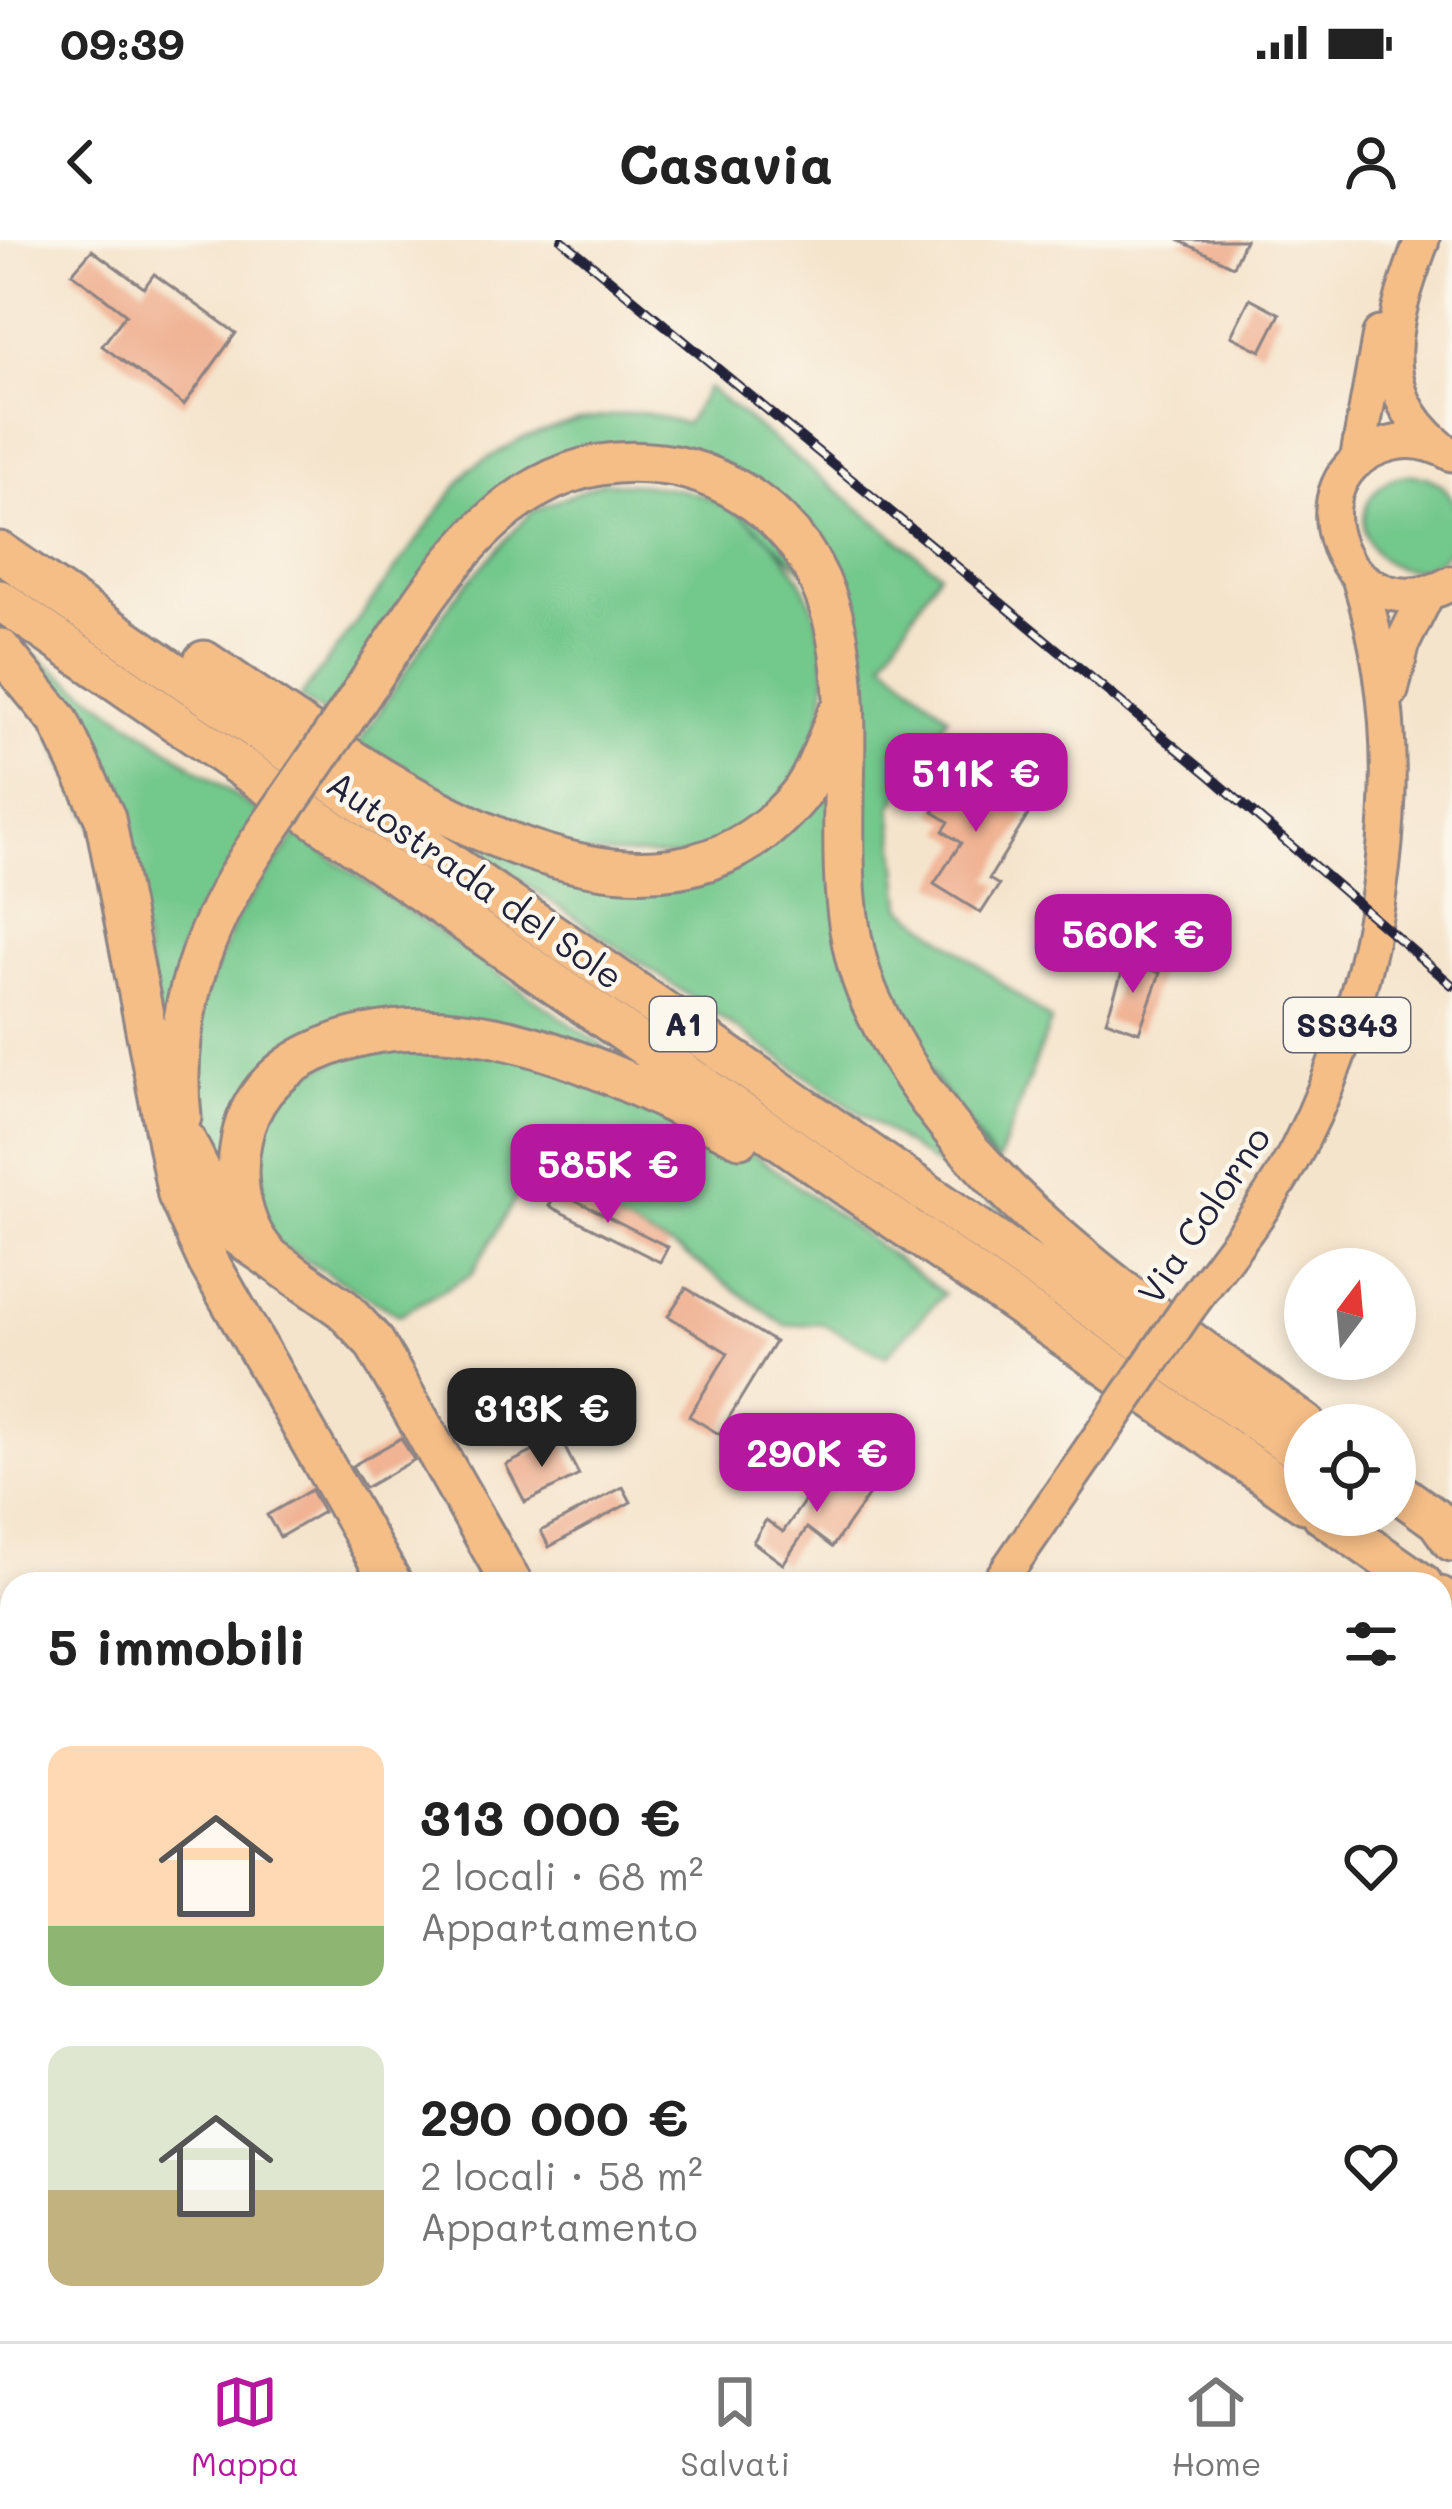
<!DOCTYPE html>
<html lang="it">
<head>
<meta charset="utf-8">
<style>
  body { margin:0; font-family:Mali,sans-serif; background:#f2f2f2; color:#222; height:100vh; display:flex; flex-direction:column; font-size:45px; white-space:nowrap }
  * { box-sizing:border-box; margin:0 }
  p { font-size:39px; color:#767676 }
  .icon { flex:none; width:66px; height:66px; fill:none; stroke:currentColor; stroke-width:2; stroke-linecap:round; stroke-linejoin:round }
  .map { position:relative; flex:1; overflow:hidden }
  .panel { position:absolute; left:0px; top:1332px; width:1452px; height:771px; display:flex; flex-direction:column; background:#fff; border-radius:36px 36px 0 0; box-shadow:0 6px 18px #0003 }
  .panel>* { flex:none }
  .needle { width:78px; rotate:16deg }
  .tools { position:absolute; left:1284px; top:1008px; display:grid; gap:24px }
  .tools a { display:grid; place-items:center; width:132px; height:132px; border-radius:50%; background:#fff; box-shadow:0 6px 18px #0003; font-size:60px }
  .price { position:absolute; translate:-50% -102px; padding:0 27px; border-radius:24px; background:#b5179e; color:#fff; font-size:39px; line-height:78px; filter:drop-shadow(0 3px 6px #0008) }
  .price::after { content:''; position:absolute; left:50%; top:72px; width:36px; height:27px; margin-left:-18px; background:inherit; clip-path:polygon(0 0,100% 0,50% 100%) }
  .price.on { background:#222; color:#fff }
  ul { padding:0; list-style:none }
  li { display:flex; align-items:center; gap:36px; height:300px; padding:0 48px }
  li span { display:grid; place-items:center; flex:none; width:336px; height:240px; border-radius:24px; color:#555 }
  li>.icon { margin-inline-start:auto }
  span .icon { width:144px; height:144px; fill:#fffc; stroke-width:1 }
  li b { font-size:51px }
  h2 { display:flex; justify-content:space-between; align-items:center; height:144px; padding:0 48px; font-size:51px }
  .status { display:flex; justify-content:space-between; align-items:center; height:84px; padding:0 60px; background:#fff; direction:ltr }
  .status svg { height:33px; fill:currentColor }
  header { display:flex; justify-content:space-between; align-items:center; height:156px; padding:0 48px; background:#fff; font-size:54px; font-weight:700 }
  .dock { display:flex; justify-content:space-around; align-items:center; height:168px; border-top:3px solid #e0e0e0; background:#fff; font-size:33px; color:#767676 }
  .dock a { display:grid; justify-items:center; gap:6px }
  .dock .on { color:#b5179e }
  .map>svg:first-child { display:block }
</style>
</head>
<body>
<div class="status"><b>09:39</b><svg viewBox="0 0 49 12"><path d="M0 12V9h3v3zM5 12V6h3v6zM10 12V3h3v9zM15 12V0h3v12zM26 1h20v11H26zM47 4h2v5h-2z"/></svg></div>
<header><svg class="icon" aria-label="back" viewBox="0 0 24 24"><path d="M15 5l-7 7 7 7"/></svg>Casavia<svg class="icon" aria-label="person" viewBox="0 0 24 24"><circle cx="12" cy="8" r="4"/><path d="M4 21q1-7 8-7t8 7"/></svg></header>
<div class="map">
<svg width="1452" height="2101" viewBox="0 0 1452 2101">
  <rect width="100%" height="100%" fill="#fbf7ec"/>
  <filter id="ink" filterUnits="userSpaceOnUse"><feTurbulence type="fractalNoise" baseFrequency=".00833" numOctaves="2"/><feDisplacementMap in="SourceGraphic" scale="24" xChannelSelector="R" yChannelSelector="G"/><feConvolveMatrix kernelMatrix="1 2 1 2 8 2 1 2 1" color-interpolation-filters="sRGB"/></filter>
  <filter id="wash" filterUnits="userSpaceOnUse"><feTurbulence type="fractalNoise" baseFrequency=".004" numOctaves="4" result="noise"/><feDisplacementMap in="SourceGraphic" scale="48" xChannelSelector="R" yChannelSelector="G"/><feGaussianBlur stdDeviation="2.7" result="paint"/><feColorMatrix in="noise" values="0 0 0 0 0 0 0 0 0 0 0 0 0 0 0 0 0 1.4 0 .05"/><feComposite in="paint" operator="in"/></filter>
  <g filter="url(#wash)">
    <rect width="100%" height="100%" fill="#f5e4cc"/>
    <path fill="#73c88c" stroke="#4a7564" stroke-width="3" d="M708,148L939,332L884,420L948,476L892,567L902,667L1051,781L997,924L883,767L855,664L841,363L681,221L520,247L334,481L300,458L470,229L521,199L578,180L642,172L686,184Z
      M1364 282a47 47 0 1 1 94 0a47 47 0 1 1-94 0Z
      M603,242C652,245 700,246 742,276C871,369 848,564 695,615C680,620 657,615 641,615C620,614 598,615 577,613C508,604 416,543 357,506L454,358L532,271Z
      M6,396L270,580L220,654L169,873L142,690Z
      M829,528L844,716L1050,1003L447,590L680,643Z
      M297,594L673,855L576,811L314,805L222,949L199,910L194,850L200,766L237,677Z
      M426,805L513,815L608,845L758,917L944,1054L886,1116L820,1083L786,1086L680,1011L527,939L472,1034L399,1075L269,999L256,974L259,879L295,837L354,814Z
      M96,2091H197L194,2101H74Z
      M233,2091H353L325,2101H228Z
      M430,2091H655L648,2101H409Z"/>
    <g id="blocks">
      <path fill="#f0b394" d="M1178,0H1245L1233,26Z
        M92,10L144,48L154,34L236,93L184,165L102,106L126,74L72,33Z
        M1250,58L1280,74L1261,111L1231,96Z
        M970,519L1000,539L992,551L1028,575L989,639L999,645L981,673L934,644L961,603L943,591L949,582L933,572Z
        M1126,721L1160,733L1139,792L1106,780Z
        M557,951L668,1007L660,1022L549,966Z
        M686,1048L775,1102L719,1194L689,1176L728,1113L668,1076Z
        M401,1198L414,1220L365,1248L352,1226Z
        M560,1198L579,1235L525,1262L506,1225Z
        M830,1224L870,1253L832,1307L807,1288L783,1324L753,1302L766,1280L783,1292Z
        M623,1247L631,1262L549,1307L541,1291Z
        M311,1250L323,1272L280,1297L267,1275Z"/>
    </g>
  </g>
  <g filter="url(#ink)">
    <use href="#blocks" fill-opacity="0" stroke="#8c8384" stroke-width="3"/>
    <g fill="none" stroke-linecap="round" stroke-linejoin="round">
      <defs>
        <path id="minor" d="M0,1475L12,1483
          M1440,2059L1452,2042
          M1116,2101L1121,2091
          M1413,2101L1419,2091"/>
        <path id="major" d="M1422,0C1394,76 1369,149 1440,207
          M1452,214C1433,203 1412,198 1390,204C1281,233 1342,401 1452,343
          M1357,221L1380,94
          M1391,451L1403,402L1427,354
          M1189,1067C1227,1015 1269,965 1298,908C1384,739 1417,519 1359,338
          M998,1344L1105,1189
          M49,2101L72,2091
          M218,2101L224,2091
          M373,2101L397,2091
          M668,2101L675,2091"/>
        <path id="highway" d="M0,312L1305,1215
          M0,360L1305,1263
          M0,409L58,480L105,578L178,955L208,1021L392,1344
          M204,421C353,520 638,747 798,557C817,534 826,501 838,474
          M343,481C421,369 498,203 660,224C699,228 737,246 767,271C907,389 800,607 871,761C957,950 1144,1066 1306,1185
          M181,877C170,776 203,686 259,603
          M185,900L229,989L343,1069L374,1102L512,1344
          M274,1021C241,992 233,943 241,902C248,860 275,831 312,813C451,746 617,834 740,897
          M1395,1250L1438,1281L1452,1301
          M1323,1275L1422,1344
          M1440,1357L1452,1365"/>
      </defs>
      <use href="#minor" stroke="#8c8384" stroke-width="33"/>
      <use href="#major" stroke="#8c8384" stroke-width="39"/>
      <use href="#highway" stroke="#8c8384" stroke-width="45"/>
      <use href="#minor" stroke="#fff" stroke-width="27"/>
      <use href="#major" stroke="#f6be87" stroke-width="33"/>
      <use href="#highway" stroke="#f6be87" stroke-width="39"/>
      <defs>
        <path id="rail" d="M562,0L1209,535L1452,745"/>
      </defs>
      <use href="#rail" stroke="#22223b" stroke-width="10"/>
      <use href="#rail" stroke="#fbf7ec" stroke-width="6" stroke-dasharray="18" stroke-linecap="butt"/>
      <defs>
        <path id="major-bridge" d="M1105,1189L1189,1067"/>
        <path id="highway-bridge" d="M259,603L343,481"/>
      </defs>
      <use href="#major-bridge" stroke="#8c8384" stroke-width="39" stroke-linecap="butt"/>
      <use href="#highway-bridge" stroke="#8c8384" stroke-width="45" stroke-linecap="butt"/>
      <use href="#major-bridge" stroke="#f6be87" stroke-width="33"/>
      <use href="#highway-bridge" stroke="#f6be87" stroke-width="39"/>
    </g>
  </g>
  <g text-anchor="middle" stroke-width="9" stroke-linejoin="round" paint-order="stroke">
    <g fill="#fbf7ec" stroke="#636270" stroke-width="3">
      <rect x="650" y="757" width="66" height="54" rx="9"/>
      <rect x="1284" y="758" width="126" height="54" rx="9"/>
    </g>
    <g font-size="33" font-weight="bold" fill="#22223b">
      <text x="683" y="796">A1</text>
      <text x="1347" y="797">SS343</text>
    </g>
    <g font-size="36" fill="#22223b" stroke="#fbf7ec">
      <text transform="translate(475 640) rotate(35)" y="13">Autostrada del Sole</text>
      <text transform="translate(1204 975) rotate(-56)" y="13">Via Colorno</text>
    </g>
  </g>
</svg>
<div class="tools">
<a><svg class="needle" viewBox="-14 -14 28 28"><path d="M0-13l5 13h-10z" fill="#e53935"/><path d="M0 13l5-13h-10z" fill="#767676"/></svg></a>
<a><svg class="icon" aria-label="locate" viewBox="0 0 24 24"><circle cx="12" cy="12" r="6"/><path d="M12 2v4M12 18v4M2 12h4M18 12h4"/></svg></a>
</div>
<b class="price" style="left:976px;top:595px">511K €</b>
<b class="price" style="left:1133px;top:756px">560K €</b>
<b class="price" style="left:608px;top:986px">585K €</b>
<b class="price on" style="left:542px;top:1230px">313K €</b>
<b class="price" style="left:817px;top:1275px">290K €</b>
<section class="panel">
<h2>5 immobili<svg class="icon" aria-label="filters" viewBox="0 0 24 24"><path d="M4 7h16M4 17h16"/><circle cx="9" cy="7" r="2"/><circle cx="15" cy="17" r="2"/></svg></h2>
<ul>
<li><span style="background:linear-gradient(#ffd9b3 75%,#8fb573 0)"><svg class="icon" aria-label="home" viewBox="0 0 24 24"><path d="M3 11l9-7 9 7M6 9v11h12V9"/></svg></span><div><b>313 000 €</b><p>2 locali · 68 m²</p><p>Appartamento</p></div><svg class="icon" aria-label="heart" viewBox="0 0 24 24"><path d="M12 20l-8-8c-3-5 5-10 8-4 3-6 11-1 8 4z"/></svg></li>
<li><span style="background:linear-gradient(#dfe7d0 60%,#c2b280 0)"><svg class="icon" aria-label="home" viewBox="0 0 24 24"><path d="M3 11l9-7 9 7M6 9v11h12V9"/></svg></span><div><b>290 000 €</b><p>2 locali · 58 m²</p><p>Appartamento</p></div><svg class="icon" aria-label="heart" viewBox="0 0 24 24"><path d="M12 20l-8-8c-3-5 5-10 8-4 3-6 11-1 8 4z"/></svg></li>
</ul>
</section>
</div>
<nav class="dock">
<a class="on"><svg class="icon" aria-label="map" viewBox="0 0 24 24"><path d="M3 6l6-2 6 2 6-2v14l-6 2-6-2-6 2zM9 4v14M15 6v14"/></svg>Mappa</a>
<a><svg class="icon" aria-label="saved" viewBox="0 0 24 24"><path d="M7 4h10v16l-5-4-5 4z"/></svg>Salvati</a>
<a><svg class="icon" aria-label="home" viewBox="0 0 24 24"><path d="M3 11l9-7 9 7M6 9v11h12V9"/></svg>Home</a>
</nav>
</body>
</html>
